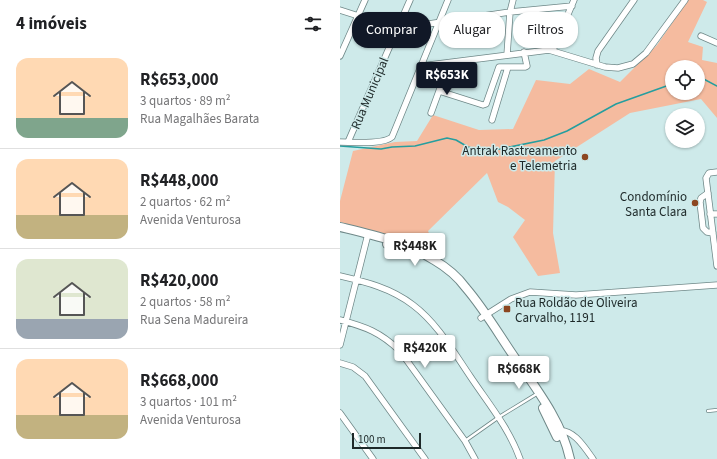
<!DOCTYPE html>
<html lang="pt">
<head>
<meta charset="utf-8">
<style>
  body { margin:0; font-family:"Source Sans 3",sans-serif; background:#f6f6f6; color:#202124; height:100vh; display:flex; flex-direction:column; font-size:15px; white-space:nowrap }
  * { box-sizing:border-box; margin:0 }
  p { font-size:13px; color:#757577 }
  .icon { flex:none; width:22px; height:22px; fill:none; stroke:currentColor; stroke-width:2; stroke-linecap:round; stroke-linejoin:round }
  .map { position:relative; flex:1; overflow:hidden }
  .sheet { display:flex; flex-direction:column; background:#fff; width:340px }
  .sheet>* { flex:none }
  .hud { position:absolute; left:12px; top:12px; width:305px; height:36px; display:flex; gap:8px }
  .tools { position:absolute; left:325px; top:60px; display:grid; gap:8px }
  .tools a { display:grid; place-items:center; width:40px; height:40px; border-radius:50%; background:#fff; box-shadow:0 1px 3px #0004; font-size:20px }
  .scale { position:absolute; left:12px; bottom:10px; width:69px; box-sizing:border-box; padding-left:4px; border:2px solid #1d2828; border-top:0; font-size:11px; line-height:14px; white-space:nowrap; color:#1d2828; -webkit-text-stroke:3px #ceeaea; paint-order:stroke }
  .price { position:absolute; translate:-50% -34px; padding:0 9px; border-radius:4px; background:#fff; color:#222; font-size:13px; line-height:26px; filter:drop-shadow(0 1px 2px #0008) }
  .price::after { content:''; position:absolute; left:50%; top:24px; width:12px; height:9px; margin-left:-6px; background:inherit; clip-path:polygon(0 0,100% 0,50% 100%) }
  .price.selected { background:#111827; color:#fff }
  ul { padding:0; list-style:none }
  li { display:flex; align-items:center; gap:12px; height:100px; padding:0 16px }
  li+li { border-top:1px solid #e0e0e0 }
  li span { display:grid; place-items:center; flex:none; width:112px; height:80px; border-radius:12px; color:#555 }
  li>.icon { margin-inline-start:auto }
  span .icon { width:48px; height:48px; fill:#fffc; stroke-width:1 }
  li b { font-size:17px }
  h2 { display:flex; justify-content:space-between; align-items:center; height:48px; padding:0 16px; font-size:17px }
  .pill { padding:0 14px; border-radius:16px; background:#fff; box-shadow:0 1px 3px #0004; font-size:14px; line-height:36px }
  .pill.selected { background:#111827; color:#fff }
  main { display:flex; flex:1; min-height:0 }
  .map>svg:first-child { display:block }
</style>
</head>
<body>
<main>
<section class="sheet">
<h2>4 imóveis<svg class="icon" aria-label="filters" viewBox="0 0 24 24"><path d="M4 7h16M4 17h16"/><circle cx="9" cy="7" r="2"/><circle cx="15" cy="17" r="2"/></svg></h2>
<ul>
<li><span style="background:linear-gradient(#ffd9b3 75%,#7fa58c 0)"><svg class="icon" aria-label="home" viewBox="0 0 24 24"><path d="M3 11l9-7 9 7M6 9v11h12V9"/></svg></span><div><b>R$653,000</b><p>3 quartos · 89 m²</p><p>Rua Magalhães Barata</p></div></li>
<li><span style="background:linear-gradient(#ffd9b3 70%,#c2b280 0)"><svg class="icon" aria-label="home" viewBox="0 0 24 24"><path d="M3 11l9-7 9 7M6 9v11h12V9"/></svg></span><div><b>R$448,000</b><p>2 quartos · 62 m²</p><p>Avenida Venturosa</p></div></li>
<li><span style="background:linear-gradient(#dfe7d0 75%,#9aa5b1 0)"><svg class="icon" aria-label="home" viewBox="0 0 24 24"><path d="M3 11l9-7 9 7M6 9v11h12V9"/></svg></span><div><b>R$420,000</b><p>2 quartos · 58 m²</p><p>Rua Sena Madureira</p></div></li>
<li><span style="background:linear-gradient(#ffd9b3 70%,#c2b280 0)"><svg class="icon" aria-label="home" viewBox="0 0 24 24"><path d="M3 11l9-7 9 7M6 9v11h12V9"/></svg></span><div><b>R$668,000</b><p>3 quartos · 101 m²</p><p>Avenida Venturosa</p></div></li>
</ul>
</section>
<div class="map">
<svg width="377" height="459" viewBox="0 0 377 459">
  <rect width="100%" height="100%" fill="#ceeaea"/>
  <path fill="#f5bb9f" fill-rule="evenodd" d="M348,0H363L367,2L348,42L363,47L362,60L377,63V118L361,99L290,113L215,161L213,233L220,273L198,276L173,237L185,220L168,207L158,202L147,173L88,231L97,251L0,222V201L13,151L55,142L77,141L93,115L139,130L173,129L196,80L230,84L249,69L280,82L317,45ZM332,67H358V93H332Z"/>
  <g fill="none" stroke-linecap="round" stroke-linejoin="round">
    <path stroke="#259e9f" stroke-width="1.5" d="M358,76L377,86
      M0,146L41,149L52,147L75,146L107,138L116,140L128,147L140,150L160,149L204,140L227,131L276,104L332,84"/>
    <defs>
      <path id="lane" d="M368,411L377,410
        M125,441L159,417L195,395"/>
      <path id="street" d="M0,10L53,27L61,28L170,12L232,6
        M361,36L377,43
        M213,50L234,0
        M167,55L170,12L173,0
        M0,56L25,0
        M257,65L256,58L258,51L294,0
        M81,66L209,50L265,67L278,68L293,64L306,53L345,0
        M99,91L143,105L146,104L159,67H185L187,66L184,52
        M91,113L106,72
        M152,120L168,67
        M0,142C12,142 43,145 52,137L108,0
        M8,142L70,0
        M377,172L369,173L366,178L377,266
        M368,193L361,198L360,202L363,228L367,232L373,233
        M370,214H377
        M0,276C26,282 51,288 73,305C97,323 113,351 130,376C148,403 169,428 180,459
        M141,318L171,299L190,292L236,295L377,285
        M0,320C26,327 40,332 60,351L125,441L135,459
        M0,345L28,234
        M0,363L13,367L25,376L85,459
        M0,413L33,459
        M218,431C233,428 245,448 253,459"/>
      <path id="secondary" d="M0,227C33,235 65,242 94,260C106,267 118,277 126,288C144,309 158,333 173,355C195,387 222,421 230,459
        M47,244L71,254
        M203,408L217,437"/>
    </defs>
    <use href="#lane" stroke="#6f8888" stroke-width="4"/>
    <use href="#street" stroke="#6f8888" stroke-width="7"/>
    <use href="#secondary" stroke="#6f8888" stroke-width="10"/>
    <use href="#lane" stroke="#fff" stroke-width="2.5"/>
    <use href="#street" stroke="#fff" stroke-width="5.5"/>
    <use href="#secondary" stroke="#fff" stroke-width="8"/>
  </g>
  <g fill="#8c4620" stroke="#ceeaea" stroke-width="1.5">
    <circle cx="245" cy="157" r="4"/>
    <circle cx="355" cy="203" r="4"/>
    <rect x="163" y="305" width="8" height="8" rx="2"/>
  </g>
  <g text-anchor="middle" stroke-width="3" stroke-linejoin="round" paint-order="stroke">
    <g font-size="13" fill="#1d2828" stroke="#ceeaea">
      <text transform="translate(29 93) rotate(-67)" y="5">Rua Municipal</text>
    </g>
    <g font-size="13" fill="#1d2828" stroke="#ceeaea" text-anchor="end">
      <text x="237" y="155">Antrak Rastreamento<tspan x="237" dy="15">e Telemetria</tspan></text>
      <text x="347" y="201">Condomínio<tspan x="347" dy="15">Santa Clara</tspan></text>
      <text x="175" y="307" text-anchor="start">Rua Roldão de Oliveira<tspan x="175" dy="15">Carvalho, 1191</tspan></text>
    </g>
  </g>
</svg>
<div class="tools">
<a><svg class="icon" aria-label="locate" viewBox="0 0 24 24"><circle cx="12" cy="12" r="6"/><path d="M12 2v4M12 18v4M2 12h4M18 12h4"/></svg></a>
<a><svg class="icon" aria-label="layers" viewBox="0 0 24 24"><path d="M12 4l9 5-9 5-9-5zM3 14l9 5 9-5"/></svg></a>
</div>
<div class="scale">100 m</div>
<b class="price selected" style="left:107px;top:96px">R$653K</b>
<b class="price" style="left:75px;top:267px">R$448K</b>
<b class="price" style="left:85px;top:369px">R$420K</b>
<b class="price" style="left:179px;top:390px">R$668K</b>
<div class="hud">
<a class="pill selected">Comprar</a>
<a class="pill">Alugar</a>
<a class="pill">Filtros</a>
</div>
</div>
</main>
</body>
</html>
